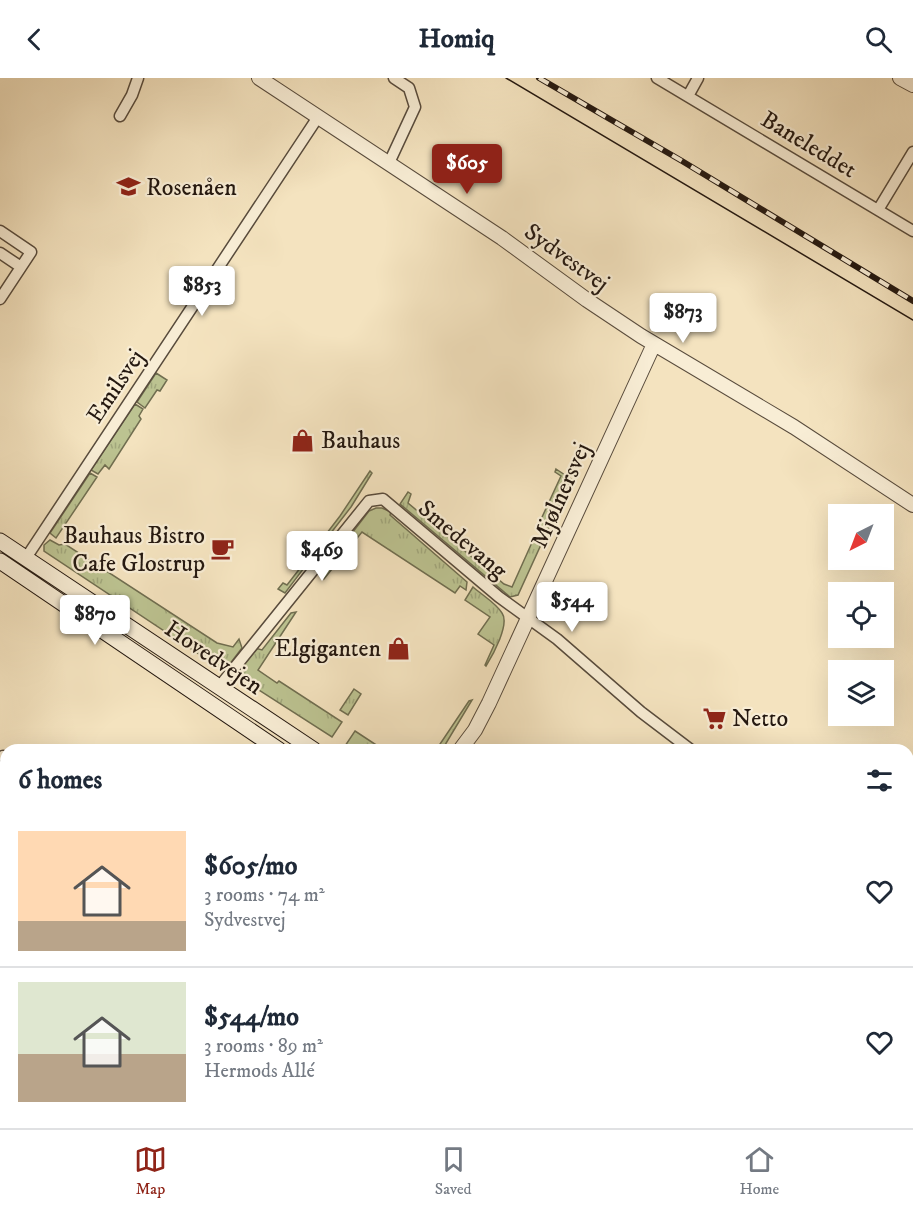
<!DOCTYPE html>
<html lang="en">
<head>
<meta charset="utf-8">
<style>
  body { margin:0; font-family:"IM FELL DW Pica",serif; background:#f2f2f3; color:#1f2937; height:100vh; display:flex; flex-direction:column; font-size:22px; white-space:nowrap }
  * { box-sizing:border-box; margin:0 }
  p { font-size:20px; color:#747a83 }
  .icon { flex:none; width:33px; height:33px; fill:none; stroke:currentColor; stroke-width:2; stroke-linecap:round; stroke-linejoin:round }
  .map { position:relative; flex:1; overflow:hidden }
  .details { position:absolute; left:0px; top:666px; width:914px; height:384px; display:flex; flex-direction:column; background:#fff; border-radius:18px 18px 0 0; box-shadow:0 6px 24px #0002 }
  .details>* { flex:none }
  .needle { width:39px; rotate:222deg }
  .fabs { position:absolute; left:828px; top:426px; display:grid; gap:12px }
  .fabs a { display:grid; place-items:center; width:66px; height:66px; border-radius:0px; background:#fff; box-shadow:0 6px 24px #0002; font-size:30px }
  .price { position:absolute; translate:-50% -51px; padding:0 14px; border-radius:6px; background:#fff; color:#222; font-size:20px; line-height:39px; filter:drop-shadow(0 2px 3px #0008) }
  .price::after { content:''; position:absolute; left:50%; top:36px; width:18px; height:14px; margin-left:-9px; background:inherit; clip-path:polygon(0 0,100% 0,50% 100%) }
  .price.selected { background:#8f2418; color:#fff }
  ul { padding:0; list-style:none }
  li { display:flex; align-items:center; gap:18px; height:150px; padding:0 18px }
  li+li { border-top:2px solid #e0e1e3 }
  li span { display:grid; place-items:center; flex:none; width:168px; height:120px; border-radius:0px; color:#555 }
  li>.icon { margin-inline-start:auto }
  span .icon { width:72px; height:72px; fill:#fffc; stroke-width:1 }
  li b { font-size:26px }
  h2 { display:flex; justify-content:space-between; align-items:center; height:72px; padding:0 18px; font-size:26px }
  header { display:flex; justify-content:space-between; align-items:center; height:78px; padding:0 18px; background:#fff; font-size:27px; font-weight:700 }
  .tab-bar { display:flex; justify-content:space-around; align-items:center; height:84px; border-top:2px solid #e0e1e3; background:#fff; font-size:16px; color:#747a83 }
  .tab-bar a { display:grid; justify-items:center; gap:3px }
  .tab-bar .selected { color:#8f2418 }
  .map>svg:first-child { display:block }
</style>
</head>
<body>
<header><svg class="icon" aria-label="back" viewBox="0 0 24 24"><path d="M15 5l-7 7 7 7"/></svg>Homiq<svg class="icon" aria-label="search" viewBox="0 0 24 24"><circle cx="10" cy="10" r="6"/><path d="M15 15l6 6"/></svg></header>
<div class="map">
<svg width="913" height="1050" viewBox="0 0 913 1050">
  <defs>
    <pattern id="grass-tufts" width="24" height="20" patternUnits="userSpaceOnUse" patternTransform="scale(1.5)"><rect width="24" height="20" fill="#bcc391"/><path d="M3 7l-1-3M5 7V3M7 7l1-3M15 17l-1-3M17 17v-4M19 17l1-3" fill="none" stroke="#a1a77c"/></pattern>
  </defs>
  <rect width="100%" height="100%" fill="#f4e3bf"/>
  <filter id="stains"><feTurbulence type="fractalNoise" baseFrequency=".00333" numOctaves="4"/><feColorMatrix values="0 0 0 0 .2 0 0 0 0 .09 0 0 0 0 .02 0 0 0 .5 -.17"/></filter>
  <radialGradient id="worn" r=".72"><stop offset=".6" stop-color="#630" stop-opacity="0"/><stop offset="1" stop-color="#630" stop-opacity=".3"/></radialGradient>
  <path fill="url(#grass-tufts)" stroke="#706e50" stroke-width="1.5" d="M156,295L167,302L160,313L157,312L145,330L137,324Z
    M135,326L143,331L139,338L141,341L109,391L105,387L98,396L91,392Z
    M556,391L571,401L518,517L510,519L400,426L408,414L411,416L408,425L504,506L512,509L534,460L537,462L542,456L537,450L561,398L555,394Z
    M370,393L372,395L351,429L306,487L304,485L340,438Z
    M90,395L97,399L56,460L50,455Z
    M376,430H382L391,434L390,437L467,504L466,512L460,508L455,515L362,454L324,501L322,494L369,433Z
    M50,462L59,467L65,466L217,565L233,569L239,561L242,570L226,591L220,590L44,473V467Z
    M301,489L304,490L285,515L278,511L283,505L287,507Z
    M473,509C482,517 496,525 502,535C510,546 493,577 486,588L485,587L494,567L478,556L490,539L465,522Z
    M296,534L258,592L277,605L279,603L342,644L332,659L234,596L255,570L262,572L291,535Z
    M354,611L361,616L348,637L340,632Z
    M472,622L442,672H436L469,623Z
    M355,653L384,672H352L345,668Z
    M908,1002L913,1005V1044L908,1041Z"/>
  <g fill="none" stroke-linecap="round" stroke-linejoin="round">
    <defs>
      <path id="minor" d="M657,0L913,153
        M688,18L698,0
        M120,38L132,17L138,0
        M389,85L415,29L409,10L394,0
        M878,132L913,74
        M0,153L31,174L0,221
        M0,175L21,189
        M26,480L318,39
        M219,609L369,423L383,421L499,519L557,561L641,634L691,672
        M3,678L6,680
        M0,890L6,881
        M908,955L913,950
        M512,1044L521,1050
        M495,1050L499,1044
        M619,1050L623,1044"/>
      <path id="tertiary" d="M259,0L502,160L587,222L641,258L794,349L913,427
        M900,0L913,7
        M460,672L475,652L489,625L654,266
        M0,1012L6,1019
        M28,1044L33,1050
        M256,1050L261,1044"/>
      <path id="secondary" d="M0,463L314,672
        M0,483L279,672
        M840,1044L849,1050
        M872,1044L881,1050"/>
    </defs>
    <use href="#minor" stroke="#584b3c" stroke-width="13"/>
    <use href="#tertiary" stroke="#584b3c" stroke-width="16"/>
    <use href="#secondary" stroke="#241810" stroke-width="17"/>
    <use href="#minor" stroke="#f8edd5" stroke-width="10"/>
    <use href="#tertiary" stroke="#f8edd5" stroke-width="14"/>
    <use href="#secondary" stroke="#f8edd5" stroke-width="15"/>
    <path stroke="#241810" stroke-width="1.5" d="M506,0L913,242"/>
    <defs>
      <path id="rail" d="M539,0L682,83L913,223"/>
    </defs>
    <use href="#rail" stroke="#241810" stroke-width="6"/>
    <use href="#rail" stroke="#f8edd5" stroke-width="4" stroke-dasharray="11" stroke-linecap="butt"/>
  </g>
  <defs>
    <symbol id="school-bare" viewBox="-9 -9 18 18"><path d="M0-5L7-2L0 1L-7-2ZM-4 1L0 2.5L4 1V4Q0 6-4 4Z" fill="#8f2418" stroke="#f8edd5" stroke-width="2.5" paint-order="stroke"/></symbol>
    <symbol id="shop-bare" viewBox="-9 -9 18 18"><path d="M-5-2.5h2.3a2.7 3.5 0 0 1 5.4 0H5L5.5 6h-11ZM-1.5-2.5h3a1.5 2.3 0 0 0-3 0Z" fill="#8f2418" stroke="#f8edd5" stroke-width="2.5" paint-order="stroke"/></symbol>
    <symbol id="cafe-bare" viewBox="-9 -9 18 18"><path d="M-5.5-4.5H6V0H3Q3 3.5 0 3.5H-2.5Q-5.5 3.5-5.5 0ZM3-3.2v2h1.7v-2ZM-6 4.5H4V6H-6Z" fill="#8f2418" stroke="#f8edd5" stroke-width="2.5" paint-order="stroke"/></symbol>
    <symbol id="supermarket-bare" viewBox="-9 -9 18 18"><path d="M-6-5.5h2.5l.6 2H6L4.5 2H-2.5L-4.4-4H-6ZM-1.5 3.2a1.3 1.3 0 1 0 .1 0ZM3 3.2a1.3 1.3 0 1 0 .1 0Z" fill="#8f2418" stroke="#f8edd5" stroke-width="2.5" paint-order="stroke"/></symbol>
  </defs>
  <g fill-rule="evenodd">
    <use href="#school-bare" x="112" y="92" width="33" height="33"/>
    <use href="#shop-bare" x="286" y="346" width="33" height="33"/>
    <use href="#cafe-bare" x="206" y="454" width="33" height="33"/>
    <use href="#shop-bare" x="382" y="554" width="33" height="33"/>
    <use href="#supermarket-bare" x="698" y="624" width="33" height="33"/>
  </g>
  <g text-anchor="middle" stroke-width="4.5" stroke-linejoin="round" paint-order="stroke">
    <g font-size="24" fill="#241810" stroke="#f8edd5">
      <text transform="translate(809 66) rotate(31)" y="8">Baneleddet</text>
      <text transform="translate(567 179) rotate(36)" y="8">Sydvestvej</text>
      <text transform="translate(115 308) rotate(-56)" y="8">Emilsvej</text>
      <text transform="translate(560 417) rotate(-66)" y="8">Mjølnersvej</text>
      <text transform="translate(463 461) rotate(40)" y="8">Smedevang</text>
      <text transform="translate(214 579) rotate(34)" y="8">Hovedvejen</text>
    </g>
    <g font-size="24" fill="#241810" stroke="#f8edd5" text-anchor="start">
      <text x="146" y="117">Rosenåen</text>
      <text x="321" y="370">Bauhaus</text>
      <text x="205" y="465" text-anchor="end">Bauhaus Bistro<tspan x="205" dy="28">Cafe Glostrup</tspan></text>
      <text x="381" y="578" text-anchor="end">Elgiganten</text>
      <text x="732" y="648">Netto</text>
    </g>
  </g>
  <rect width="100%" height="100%" filter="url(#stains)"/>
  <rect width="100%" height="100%" fill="url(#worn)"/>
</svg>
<div class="fabs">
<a><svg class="needle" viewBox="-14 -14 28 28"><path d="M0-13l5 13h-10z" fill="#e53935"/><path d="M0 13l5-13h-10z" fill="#747a83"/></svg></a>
<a><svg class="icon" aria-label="locate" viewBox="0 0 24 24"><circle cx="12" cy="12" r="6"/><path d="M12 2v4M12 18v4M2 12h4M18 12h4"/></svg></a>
<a><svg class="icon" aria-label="layers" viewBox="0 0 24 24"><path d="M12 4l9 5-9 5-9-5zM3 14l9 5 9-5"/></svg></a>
</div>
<b class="price selected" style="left:467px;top:117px">$605</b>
<b class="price" style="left:202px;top:239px">$853</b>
<b class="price" style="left:683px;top:266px">$873</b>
<b class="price" style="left:322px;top:504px">$469</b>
<b class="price" style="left:572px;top:555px">$544</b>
<b class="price" style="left:95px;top:568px">$870</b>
<section class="details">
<h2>6 homes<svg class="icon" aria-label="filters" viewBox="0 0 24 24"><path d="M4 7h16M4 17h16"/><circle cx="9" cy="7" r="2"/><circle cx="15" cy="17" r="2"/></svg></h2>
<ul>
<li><span style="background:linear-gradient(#ffd9b3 75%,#b9a48a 0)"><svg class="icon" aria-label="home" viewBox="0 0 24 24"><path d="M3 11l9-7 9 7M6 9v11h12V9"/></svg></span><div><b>$605/mo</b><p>3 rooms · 74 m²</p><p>Sydvestvej</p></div><svg class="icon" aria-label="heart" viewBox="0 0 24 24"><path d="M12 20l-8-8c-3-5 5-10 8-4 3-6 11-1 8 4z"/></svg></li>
<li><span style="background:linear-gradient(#dfe7d0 60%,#b9a48a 0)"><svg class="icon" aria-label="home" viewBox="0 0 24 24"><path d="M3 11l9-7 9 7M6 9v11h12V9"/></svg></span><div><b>$544/mo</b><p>3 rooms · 89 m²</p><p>Hermods Allé</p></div><svg class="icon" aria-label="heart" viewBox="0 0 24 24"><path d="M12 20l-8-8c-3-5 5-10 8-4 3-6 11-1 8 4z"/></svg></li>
</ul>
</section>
</div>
<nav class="tab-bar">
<a class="selected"><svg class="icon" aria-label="map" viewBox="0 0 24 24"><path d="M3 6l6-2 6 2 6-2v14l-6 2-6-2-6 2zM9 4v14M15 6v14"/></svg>Map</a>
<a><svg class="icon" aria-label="saved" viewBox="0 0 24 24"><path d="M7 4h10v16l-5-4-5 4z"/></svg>Saved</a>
<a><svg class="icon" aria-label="home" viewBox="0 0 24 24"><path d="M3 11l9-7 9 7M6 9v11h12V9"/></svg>Home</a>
</nav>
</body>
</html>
